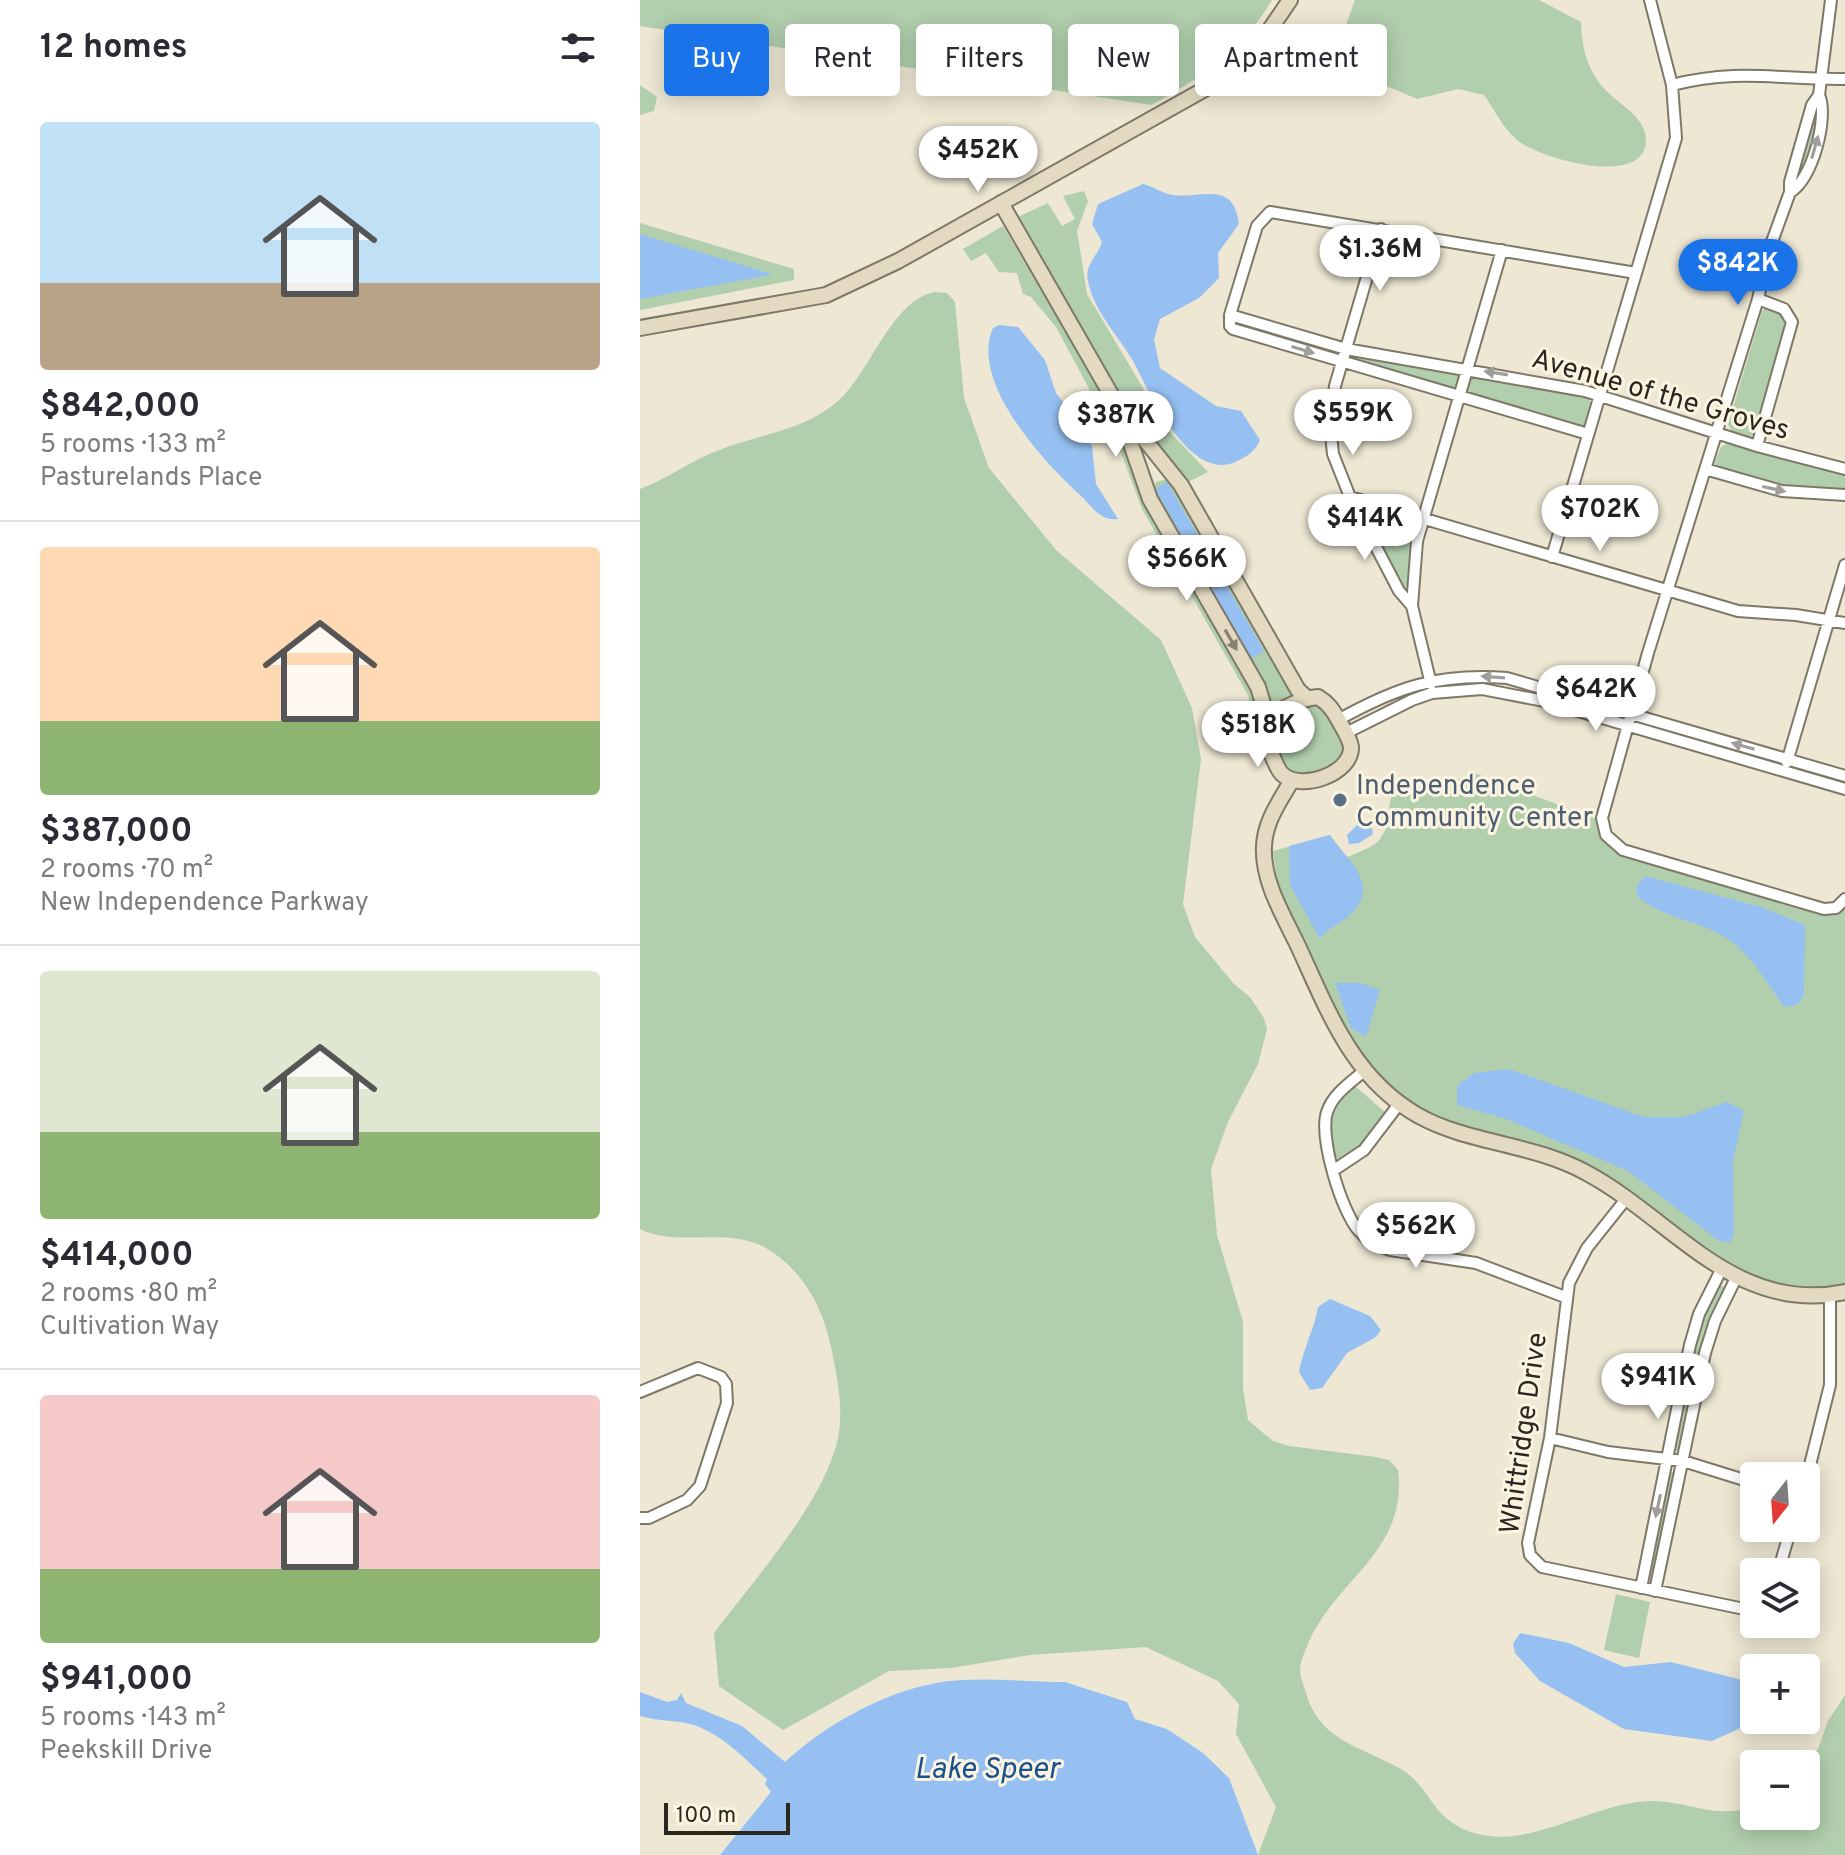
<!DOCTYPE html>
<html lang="en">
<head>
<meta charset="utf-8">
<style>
  body { margin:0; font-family:Overpass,sans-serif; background:#f7f7f7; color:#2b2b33; height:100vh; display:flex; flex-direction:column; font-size:30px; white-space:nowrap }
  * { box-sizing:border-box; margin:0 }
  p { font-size:26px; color:#7c7c81 }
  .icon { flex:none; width:44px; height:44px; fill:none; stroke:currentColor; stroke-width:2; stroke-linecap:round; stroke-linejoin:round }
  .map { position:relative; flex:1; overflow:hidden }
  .details { display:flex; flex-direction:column; background:#fff; width:640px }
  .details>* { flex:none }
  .top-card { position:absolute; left:24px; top:24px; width:760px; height:72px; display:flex; gap:16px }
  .needle { width:52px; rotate:197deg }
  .tools { position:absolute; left:1100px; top:1462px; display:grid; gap:16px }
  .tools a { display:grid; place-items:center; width:80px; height:80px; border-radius:8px; background:#fff; box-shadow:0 4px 20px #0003; font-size:40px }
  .scale { position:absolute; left:24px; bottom:20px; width:126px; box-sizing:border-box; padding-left:8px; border:4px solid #2b2821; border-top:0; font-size:22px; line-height:28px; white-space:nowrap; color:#2b2821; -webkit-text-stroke:6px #faf4e0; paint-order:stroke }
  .price { position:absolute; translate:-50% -68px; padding:0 18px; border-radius:28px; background:#fff; color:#222; font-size:26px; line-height:52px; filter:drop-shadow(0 2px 4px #0008) }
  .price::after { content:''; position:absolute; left:50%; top:48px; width:24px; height:18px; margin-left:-12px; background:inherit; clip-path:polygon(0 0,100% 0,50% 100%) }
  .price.current { background:#1a73e8; color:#fff }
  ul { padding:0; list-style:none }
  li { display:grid; align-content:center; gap:16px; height:424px; padding:0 40px }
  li+li { border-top:2px solid #e1e1e2 }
  li span { display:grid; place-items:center; height:248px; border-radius:8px; color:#555 }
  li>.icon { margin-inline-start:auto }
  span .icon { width:144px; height:144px; fill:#fffc; stroke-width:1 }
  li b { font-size:34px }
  h2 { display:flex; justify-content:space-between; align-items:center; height:96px; padding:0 40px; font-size:34px }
  .pill { padding:0 28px; border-radius:8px; background:#fff; box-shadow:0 4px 20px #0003; font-size:28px; line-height:72px }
  .pill.current { background:#1a73e8; color:#fff }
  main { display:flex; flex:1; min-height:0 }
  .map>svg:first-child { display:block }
</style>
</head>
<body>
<main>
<section class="details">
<h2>12 homes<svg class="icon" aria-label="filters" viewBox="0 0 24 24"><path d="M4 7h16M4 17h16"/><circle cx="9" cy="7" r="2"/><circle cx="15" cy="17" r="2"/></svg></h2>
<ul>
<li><span style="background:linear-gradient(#bfe0f5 65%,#b9a48a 0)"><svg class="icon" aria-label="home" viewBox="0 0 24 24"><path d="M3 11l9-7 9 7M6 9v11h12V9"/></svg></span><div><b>$842,000</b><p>5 rooms · 133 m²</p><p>Pasturelands Place</p></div></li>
<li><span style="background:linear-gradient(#ffd9b3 70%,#8fb573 0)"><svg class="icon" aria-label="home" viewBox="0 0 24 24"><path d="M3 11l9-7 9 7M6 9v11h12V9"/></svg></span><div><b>$387,000</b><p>2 rooms · 70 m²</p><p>New Independence Parkway</p></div></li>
<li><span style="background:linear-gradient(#dfe7d0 65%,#8fb573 0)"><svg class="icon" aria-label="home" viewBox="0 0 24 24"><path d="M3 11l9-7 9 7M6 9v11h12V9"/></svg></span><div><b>$414,000</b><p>2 rooms · 80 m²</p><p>Cultivation Way</p></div></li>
<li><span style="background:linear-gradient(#f6c9c9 70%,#8fb573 0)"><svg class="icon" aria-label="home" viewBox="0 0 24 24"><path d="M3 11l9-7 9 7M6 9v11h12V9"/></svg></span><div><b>$941,000</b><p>5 rooms · 143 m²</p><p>Peekskill Drive</p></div></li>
</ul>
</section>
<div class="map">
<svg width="1205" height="1855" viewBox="0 0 1205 1855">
  <rect width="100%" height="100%" fill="#ede7d3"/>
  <path fill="#b1cead" d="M0,0H632C602,50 562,78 511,105L0,26Z
    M715,0H899L941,22C942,46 946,66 961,85C975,103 1007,116 1006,141C1004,189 898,158 877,140C863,128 854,109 844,95L818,89L777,99L742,84L711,54L704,30Z
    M0,85L17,97L14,111L0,115Z
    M1179,106L1174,144L1156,181L1175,115Z
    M444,191L448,201L437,231L447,294L528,430L568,472L546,483L482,405L378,217L408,203L422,226L435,219L423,196Z
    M0,223L154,269V280L0,310Z
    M363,226L471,408L622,709L611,708L608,695L502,509L476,439L416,327L391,297L383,294L377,273L359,272L346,253L331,261L323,249Z
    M295,292L307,293L315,302L324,398L349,468L416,550L521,640L552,708L561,759L543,904L555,937L594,984L610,997L624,1018L627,1029L618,1064L588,1122L571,1169L577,1235L603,1322V1389L608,1420L633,1441L649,1446L736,1457L749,1460L758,1470C768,1550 698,1578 669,1641C666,1650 660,1660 660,1670C660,1677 664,1686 666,1693C680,1742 723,1747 761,1769C794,1789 791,1825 843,1835C896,1846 957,1801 1013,1801C1053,1802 1071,1819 1114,1807V1816H1166V1764L1178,1749L1188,1721L1205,1695V1855H618L636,1807L596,1734L599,1704L578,1681L506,1647L390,1655L311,1668L249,1671L143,1730L79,1686L74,1633C113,1581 185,1501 198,1438C204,1410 197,1375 191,1347C183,1307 162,1269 126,1248C87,1226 38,1248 0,1229V489C27,479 50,461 77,451C120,433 170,431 204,395C232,366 254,299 295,292Z
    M1127,307L1140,310L1148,319L1115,434L1109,438L1093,434L1088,424L1122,311Z
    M710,354L818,372L821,378L814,390L710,360Z
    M833,375L947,396L953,406L947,423L939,428L832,397L827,390Z
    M1089,442L1205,472V493L1145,489L1077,470L1075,462L1081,447Z
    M531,478L657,698L635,711L512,494L516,482Z
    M737,511L771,520L776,526L768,589L763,588L729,522L730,515Z
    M678,704C690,713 705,736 704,752L688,767L663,778L648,772L629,736C636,719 659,705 678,704Z
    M837,774L959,820L969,846L997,860L1179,913L1191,915L1205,909V1288H1145L1105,1277L987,1194L812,1125L759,1098L719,1056L682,988L637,882L633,851L690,835L707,857C739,844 741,845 752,811L749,809L751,797Z
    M714,1085L746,1113L720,1148L699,1160L693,1155C687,1123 690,1108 714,1085Z
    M1080,1285L1086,1288L1039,1454L1036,1450C1043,1413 1050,1306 1080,1285Z
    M1035,1470L1037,1471L1012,1580L1009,1575L1031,1473Z
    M976,1594L1010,1602L999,1658L964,1650Z"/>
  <path fill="#96c0f2" d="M503,184C513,186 523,194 533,195C560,199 594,179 599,224L578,253L579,278L559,298L520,319L514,340L520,368L576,406L601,411L620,440C615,452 605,458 593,463C548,479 510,393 493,361C478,335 454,312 448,281C444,265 458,256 462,242L452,224L458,204Z
    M0,234L129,273L131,275L0,299Z
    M359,325L378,327L405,360L416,393L443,429L452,447L456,484L478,519C460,522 451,505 439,494C403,461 329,381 353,328Z
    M527,482L624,651L611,659L515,489Z
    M719,823L721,826L731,824L733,834L719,843L709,844L707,835Z
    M690,835C702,856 743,883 711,914C701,924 688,927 680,939L650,885L649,846Z
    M1005,876L1121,907L1165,925L1164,995L1157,1005L1144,1007C1128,984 1111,954 1088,939C1059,920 1025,919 998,897L996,887Z
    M695,983H720L740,990L726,1037L711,1028Z
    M869,1069L1004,1117H1044L1087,1102L1104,1111L1093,1161L1094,1233L1090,1243L1079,1241L988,1171L866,1119L817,1105V1086L834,1073Z
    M690,1299L730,1316L741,1330L736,1337L707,1353L682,1388L670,1390L659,1372C663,1349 674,1330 678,1307Z
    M880,1633L929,1643L984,1667L1031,1662L1114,1683V1720H1118L1072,1741L984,1729L900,1681L875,1653L873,1644Z
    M425,1682L487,1702L495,1719L527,1729L563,1753L589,1778L618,1855H80L131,1792L125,1784L127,1779C104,1758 80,1732 50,1724C34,1720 16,1721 0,1716V1692L27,1702L37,1700L41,1693L46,1703L102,1726L145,1762C185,1725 242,1693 296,1683C337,1676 384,1682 425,1682Z"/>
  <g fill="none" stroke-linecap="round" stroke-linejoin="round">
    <defs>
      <path id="street" d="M1191,0L1179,95L1172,105L1150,182V192L1129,250L1118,299L1008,653L962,818L966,835L983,850L1184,909L1196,908L1205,899
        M1032,85C1099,68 1140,80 1205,79
        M1150,192C1172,181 1189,117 1179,95
        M741,229L695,386L690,424L693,454L710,497L759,591L772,606L791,684
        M590,315L706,349L945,391L1117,446L1205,469
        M948,434L593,329L590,326V315L617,226L630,212L996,273
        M1117,446L1152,322L1144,309L1118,299
        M1065,469L1142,491L1205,495
        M710,497L1098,611L1156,615L1205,623
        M912,557L1036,138L1032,85L1010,0
        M772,606L777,541L862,250
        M698,720C757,687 798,673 867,678L1205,776
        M706,733L772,700L792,693L842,689L904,701L1205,789
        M1147,762L1205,565
        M724,1071C710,1083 693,1094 687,1112C679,1137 701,1211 719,1231C727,1241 738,1246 750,1250L836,1263L925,1297
        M694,1170L724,1150L759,1104
        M986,1199L947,1248L929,1283L910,1438L888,1543L890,1555L902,1567L1114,1611
        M0,1392L58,1368L81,1377L86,1384L87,1403L60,1486L47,1500L9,1518H0
        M910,1438L968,1452L1043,1461L1114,1483
        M1166,1481L1190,1385V1295
        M1138,1572L1151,1528
        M1001,1588L1050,1345L1059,1314L1081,1270
        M1015,1591L1065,1353L1075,1321L1096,1278"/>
      <path id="secondary" d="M361,203L477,405L541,485L658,690L667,698
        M0,328L186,295L258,261L581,80L618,47L650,0
        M483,421L510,499L618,687L628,720
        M678,697C688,703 692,709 698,719C702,727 710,738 711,747C712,774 660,792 642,774C637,769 634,759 631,753C627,746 622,739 623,730C625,713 663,698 678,697Z
        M652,780C640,801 625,821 624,846C622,882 644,916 659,948C689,1013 713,1079 779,1116C830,1144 891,1143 945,1172C1032,1218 1094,1315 1205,1292"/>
    </defs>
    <use href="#street" stroke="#7e7967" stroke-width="14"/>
    <use href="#secondary" stroke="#7e7967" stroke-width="18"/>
    <use href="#street" stroke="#fff" stroke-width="10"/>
    <use href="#secondary" stroke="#e3dac1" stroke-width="14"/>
  </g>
  <defs><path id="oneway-solid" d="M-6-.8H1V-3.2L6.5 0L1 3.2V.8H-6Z" transform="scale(2)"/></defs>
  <g fill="#a09e9b">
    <use href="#oneway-solid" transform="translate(1175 147) rotate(-74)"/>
    <use href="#oneway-solid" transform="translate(663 350) rotate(17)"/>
    <use href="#oneway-solid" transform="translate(856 373) rotate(-171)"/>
    <use href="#oneway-solid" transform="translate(1134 489) rotate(12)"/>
    <use href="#oneway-solid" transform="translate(853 677) rotate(-176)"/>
    <use href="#oneway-solid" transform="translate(1103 746) rotate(-164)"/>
    <use href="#oneway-solid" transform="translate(1018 1506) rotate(102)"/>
  </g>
  <use fill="#878171" href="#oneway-solid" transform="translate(591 640) rotate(60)"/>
  <circle fill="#5c6f8a" stroke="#faf4e0" stroke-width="3" cx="700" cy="800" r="8"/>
  <g text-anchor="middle" stroke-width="6" stroke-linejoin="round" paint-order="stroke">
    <g font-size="28" fill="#2b2821" stroke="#faf4e0">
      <text transform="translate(1021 393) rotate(16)" y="10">Avenue of the Groves</text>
      <text transform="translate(882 1433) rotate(-82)" y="10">Whittridge Drive</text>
    </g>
    <g font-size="28" fill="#4e5e75" stroke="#faf4e0" text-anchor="start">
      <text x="716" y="794">Independence<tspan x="716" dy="32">Community Center</tspan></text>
    </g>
    <g font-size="30" font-style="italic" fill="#1b528e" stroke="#faf4e0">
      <text x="347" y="1778">Lake Speer</text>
    </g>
  </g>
</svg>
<div class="tools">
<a><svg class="needle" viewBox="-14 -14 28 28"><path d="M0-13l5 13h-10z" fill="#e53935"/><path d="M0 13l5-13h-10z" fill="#7c7c81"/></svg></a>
<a><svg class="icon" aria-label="layers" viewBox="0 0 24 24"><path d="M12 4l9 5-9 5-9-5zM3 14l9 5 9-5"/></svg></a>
<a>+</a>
<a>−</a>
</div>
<div class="scale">100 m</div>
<b class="price" style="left:338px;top:194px">$452K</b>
<b class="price" style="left:740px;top:293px">$1.36M</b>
<b class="price current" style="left:1098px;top:307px">$842K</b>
<b class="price" style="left:713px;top:457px">$559K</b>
<b class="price" style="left:476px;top:459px">$387K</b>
<b class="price" style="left:960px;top:553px">$702K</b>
<b class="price" style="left:725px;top:562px">$414K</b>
<b class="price" style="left:547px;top:603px">$566K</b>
<b class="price" style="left:956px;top:733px">$642K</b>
<b class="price" style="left:618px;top:769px">$518K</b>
<b class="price" style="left:776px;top:1270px">$562K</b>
<b class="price" style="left:1018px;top:1421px">$941K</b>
<div class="top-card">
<a class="pill current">Buy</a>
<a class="pill">Rent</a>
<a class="pill">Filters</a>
<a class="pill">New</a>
<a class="pill">Apartment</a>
</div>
</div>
</main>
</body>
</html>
